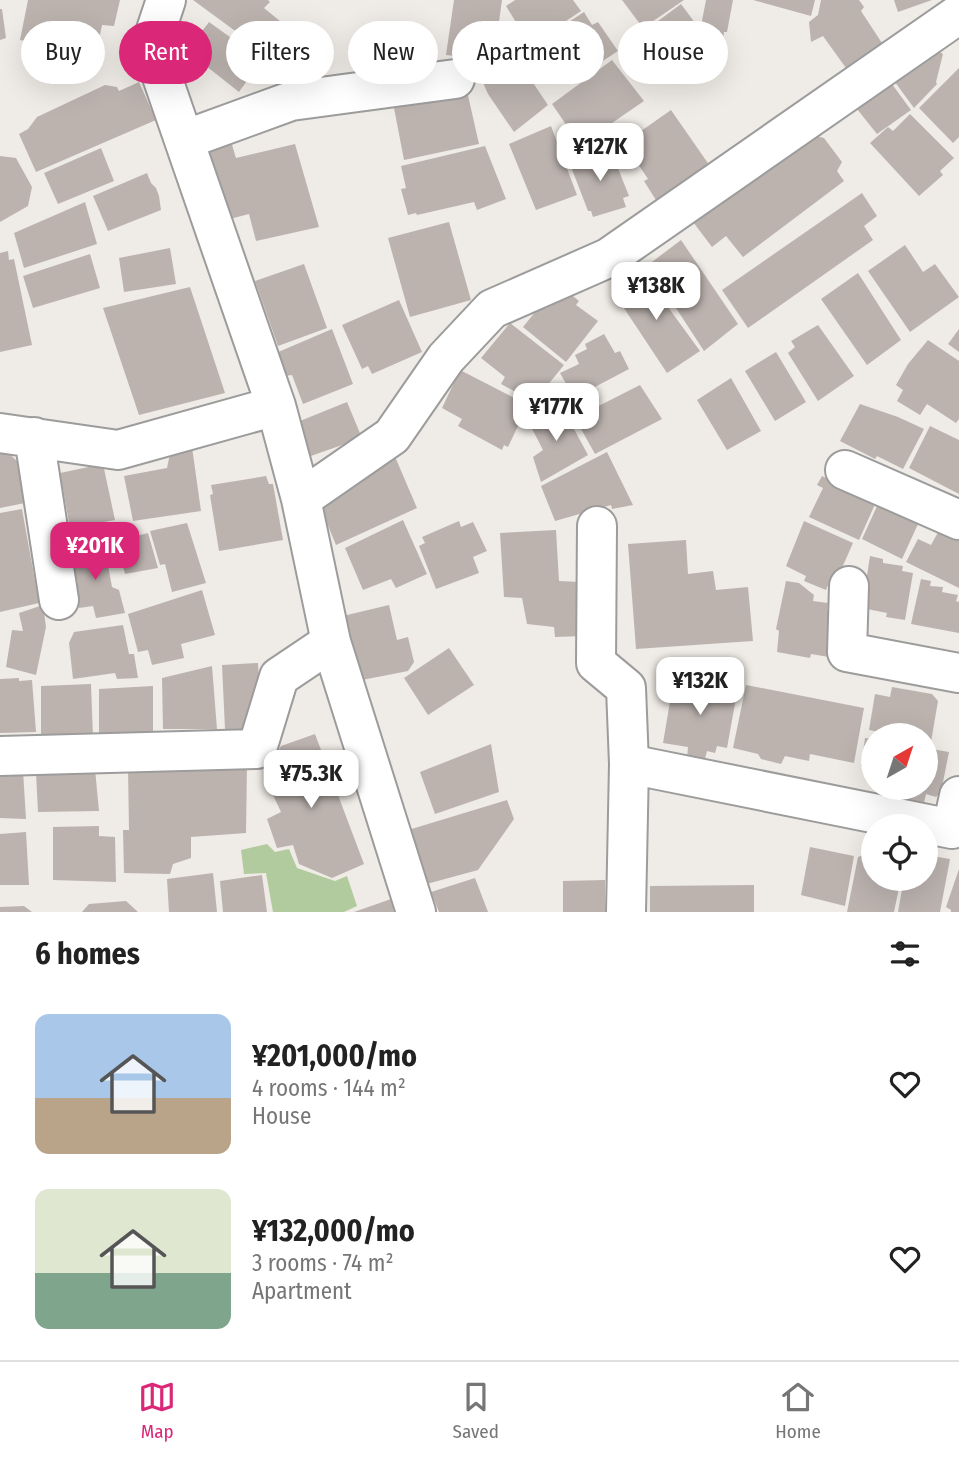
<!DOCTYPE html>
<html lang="en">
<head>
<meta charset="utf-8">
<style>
  body { margin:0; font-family:"Fira Sans Condensed",sans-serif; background:#f6f6f6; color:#222; height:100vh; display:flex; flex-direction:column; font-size:26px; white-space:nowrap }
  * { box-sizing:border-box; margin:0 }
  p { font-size:23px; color:#767676 }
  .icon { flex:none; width:38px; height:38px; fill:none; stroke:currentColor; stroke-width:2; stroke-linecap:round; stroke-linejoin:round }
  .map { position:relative; height:912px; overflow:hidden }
  .side { display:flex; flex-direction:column; background:#fff; flex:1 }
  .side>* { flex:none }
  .guide { position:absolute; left:21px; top:21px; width:917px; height:63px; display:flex; gap:14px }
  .needle { width:46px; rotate:39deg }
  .buttons { position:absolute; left:861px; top:723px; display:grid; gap:14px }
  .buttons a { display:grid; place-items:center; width:77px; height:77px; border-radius:50%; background:#fff; box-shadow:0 7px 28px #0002; font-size:35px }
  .price { position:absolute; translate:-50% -60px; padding:0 16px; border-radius:14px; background:#fff; color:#222; font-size:23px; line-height:46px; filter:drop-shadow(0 2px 4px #0008) }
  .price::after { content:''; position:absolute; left:50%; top:42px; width:21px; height:16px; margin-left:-10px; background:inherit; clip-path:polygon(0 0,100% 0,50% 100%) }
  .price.selected { background:#db2777; color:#fff }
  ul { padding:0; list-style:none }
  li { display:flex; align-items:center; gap:21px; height:175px; padding:0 35px }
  li span { display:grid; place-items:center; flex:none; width:196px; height:140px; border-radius:14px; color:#555 }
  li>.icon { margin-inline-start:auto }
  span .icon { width:84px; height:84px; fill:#fffc; stroke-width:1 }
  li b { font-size:30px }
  h2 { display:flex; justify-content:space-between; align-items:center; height:84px; padding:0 35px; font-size:30px }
  .chip { padding:0 24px; border-radius:32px; background:#fff; box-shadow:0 7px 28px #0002; font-size:24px; line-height:63px }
  .chip.selected { background:#db2777; color:#fff }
  .tab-bar { display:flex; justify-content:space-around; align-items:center; height:98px; border-top:2px solid #e0e0e0; background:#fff; font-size:19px; color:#767676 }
  .tab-bar a { display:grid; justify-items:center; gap:4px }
  .tab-bar .selected { color:#db2777 }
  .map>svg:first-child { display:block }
</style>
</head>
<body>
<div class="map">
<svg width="959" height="912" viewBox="0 0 959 912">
  <rect width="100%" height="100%" fill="#efebe6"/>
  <path fill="#b2cb9e" d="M267,844L275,852L289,849L297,868L335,881L347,876L357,906L344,912H273L266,873L244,874L241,850Z"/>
  <path fill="#bcb3af" d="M28,0H120L114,26L102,25L96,55L20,40Z
    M193,0H268L270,2L264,8L281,22L261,50Z
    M454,0H502L498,29L485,27L481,42L465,57L446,55Z
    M515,0H573L581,11L530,45L506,6Z
    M622,0H684L643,28Z
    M706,0H733L727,32H724L723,40L707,35L708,28L701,26Z
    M753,0H815L811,16Z
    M821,0H859L864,7L861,11L882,43L846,68L823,36L811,42L809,22L818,15Z
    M894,0H932L898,12Z
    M681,4L710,43L677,66L650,27Z
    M0,9H2L6,38L0,40Z
    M584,12L592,25L598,22L618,51L569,83L556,66L541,75L525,51Z
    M209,22L262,60L239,92L187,51Z
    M500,34L548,105L514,132L488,94L476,67L483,60L478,50Z
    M934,48L943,54L936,82L937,84L914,108L892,78Z
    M612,60L644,101L580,145L552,104Z
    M959,68V137L953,143L919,108Z
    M889,80L911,110L877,134L853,104Z
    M139,82L156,120L36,172L19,134L28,129L37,117L105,85L117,87L119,91Z
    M467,91L479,144L404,160L394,108Z
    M671,110L712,169L659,205L644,181L648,179L624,143Z
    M910,114L954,158L940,171L943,175L919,196L870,143L888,127L893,131Z
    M551,126L577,195L536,210L509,144Z
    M812,135L824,138L842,162L837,171L844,181L743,257L726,236L712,247L693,222Z
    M230,138L236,158L295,144L319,227L256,241L249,214L226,220L204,143Z
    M485,146L506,199L477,210L474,202L417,215L416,213L408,215L401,189L406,188L401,166Z
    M101,148L114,181L58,204L44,173Z
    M610,148L629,196L623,198L626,207L593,217L591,211H588L570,164Z
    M0,156L16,158L32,187L28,206L0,222Z
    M147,173L151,183L156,188L159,196L161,210L108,231L93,196Z
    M862,193L877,216L864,226L873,240L748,328L722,290Z
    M85,202L97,244L24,268L14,233Z
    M449,222L471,300L410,317L388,238Z
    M681,240L738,324L704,351L648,265Z
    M905,245L923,272L935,264L959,297L910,332L868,271Z
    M170,248L176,284L124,292L119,258Z
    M8,251L9,260L14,259L32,345L0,352V253Z
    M90,254L100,288L33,308L23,276Z
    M304,264L327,328L278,346L255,281Z
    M641,270L700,351L667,373L612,290Z
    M858,273L901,340L867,365L821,299Z
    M190,287L225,393L139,415L103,308Z
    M567,291L579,301L576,305L598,321L566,362L523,327L544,301Z
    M399,300L422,352L372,374L368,366L362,369L342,325Z
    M510,323L564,365L534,402L501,384L505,377L481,358Z
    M818,325L854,376L818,401L788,353L795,347L791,341Z
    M332,329L353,384L303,404L292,375L285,376L276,353Z
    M959,329V352L948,344Z
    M604,334L615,353L620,351L629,369L574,398L560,373L579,364L575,355L587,349L585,344Z
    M928,340L959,361V419L956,423L927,404L920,415L897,401L903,390L896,385L908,364Z
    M776,352L806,402L775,421L745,371Z
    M460,370L528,405L508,447L504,445L502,450L458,426L462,419L442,408Z
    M731,378L761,431L727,450L697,400Z
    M640,385L662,419L595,454L575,418Z
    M347,402L362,438L308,457L295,423Z
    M860,404L898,417L924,429L903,469L877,456L875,459L840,441Z
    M561,405L588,455L541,482L533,457L543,450L528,421Z
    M930,426L959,440V494L909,468Z
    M191,440L201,511L133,521L124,476L167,468L172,444Z
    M0,449H4L18,462L25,503L0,508Z
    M393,452L417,508L336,545L319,504Z
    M607,452L633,505L612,509L611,505L555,521L541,486Z
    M103,464L115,520L70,528L60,473Z
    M266,476L269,484H273L283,540L219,551L210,495L213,494L211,485Z
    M822,476L876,502L859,540L809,517L823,488L817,485Z
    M878,504L918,524L902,559L862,539Z
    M22,509L39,603L0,612V513Z
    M403,520L427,574L396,588L391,579L363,590L345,548Z
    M459,521L461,527L473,522L487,551L473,557L479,573L436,589L419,546L425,543L422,537Z
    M804,521L853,543L837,579L831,578L826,590L804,581L806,576L786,566Z
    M187,523L206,583L172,592L165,564L160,565L150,531Z
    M941,527L959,536V588L906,562L918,539L931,545Z
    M556,530L559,581L580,582L585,636L555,637L554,627L527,624L522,598L504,597L500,533Z
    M148,533L158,568L125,574L116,541Z
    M686,540L688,574L713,571L716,590L748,587L753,641L636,649L628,544Z
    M104,544L112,587L119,590L125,613L96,618L93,606L79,608L69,547L77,546L79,550Z
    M870,556L883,559V563L903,566L902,571L913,573L905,620L886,617L887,613L862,608Z
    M921,579L931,581L930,586L943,587L942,592L958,595L956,601L959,602V633L911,624Z
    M786,581L799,583L814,595L813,601L828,603L827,610L835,612L829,657L811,654L810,658L777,652L779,631L776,629Z
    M202,590L215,635L181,644L184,658L152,665L148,650L138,652L128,614Z
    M43,605L46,627L36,675L6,667L12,630L23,631L19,613Z
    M389,605L397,640L408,637L414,662L408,671L357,681L343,616Z
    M123,625L129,654H134L138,678L117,679L115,673L73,679L69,643L74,632Z
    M449,648L474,685L428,715L404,678Z
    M258,663L261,718L245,729H225L222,665Z
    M212,666L217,729H163L162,678Z
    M19,678V681L32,680L36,732L0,733V679Z
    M674,678L738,687L727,748L717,746L715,753L707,751L704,763L687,759L688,747L663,743Z
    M91,684L93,738L41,739V686Z
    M746,685L864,708L854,763L810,754L809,761L785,756L781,764L761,759L758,754L733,748Z
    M153,686V734L99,736V689Z
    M892,687L932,694L938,701L931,742L926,741V735H896L869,730L875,694L890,697Z
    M315,734L364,864L332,878L299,864L293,845L277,848L267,819L281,812L265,778L281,746Z
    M865,738L873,739V768L861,766Z
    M491,744L499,792L435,814L420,772Z
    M926,748L949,752L941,792L936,797L926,794L924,803L896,797L898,788H926Z
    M247,764L246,833L191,837V858L173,864L170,874L124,873L123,830H129L128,768Z
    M95,769L99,811L38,812L36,773Z
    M23,771L26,819L0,818V772Z
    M507,800L514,819L478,870L423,885L405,831Z
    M99,826V836L115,837L116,882L53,880V827Z
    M26,832L29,885H0V834Z
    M810,847L854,856L845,906L801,895Z
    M868,853L873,854V878H901L894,912H847L858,857Z
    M932,856L950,859L940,912H898L904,878H926V865L930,866Z
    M959,869V912H951V910L946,907Z
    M213,873L217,912H169L167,879Z
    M262,875L267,912H223L220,881Z
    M475,878L488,912H439L431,892Z
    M605,880V912H563V881Z
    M754,885V912H650V886Z
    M391,899L394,912H354Z
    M126,901L138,912H82L89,904Z
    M24,906L32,912H0V907Z"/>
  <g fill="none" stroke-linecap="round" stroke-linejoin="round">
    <defs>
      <path id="street" d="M166,0L151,45L276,406L301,499L331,642L416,912
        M184,140L291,101L455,79
        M0,433L118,450L276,406
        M34,437L59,600
        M845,470L959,520
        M301,499L392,436L446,358L492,309L608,258L959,14
        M597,526L596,663L626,688L629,764
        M849,586L847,652L959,673
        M0,756L257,749L279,677L331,642
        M626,912L629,764L952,829L959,796"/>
    </defs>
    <use href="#street" stroke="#9c9c9c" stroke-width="42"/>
    <use href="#street" stroke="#fff" stroke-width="38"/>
  </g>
</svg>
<div class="buttons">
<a><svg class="needle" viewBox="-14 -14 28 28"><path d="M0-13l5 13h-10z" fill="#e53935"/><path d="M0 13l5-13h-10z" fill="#767676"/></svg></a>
<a><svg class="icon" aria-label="locate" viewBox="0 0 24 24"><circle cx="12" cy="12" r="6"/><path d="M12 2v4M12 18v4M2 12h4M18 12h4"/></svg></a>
</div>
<b class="price" style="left:600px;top:183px">¥127K</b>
<b class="price" style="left:656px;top:322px">¥138K</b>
<b class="price" style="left:556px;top:443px">¥177K</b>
<b class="price selected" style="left:95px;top:582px">¥201K</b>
<b class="price" style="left:700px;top:717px">¥132K</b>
<b class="price" style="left:311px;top:810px">¥75.3K</b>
<div class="guide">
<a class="chip">Buy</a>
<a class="chip selected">Rent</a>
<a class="chip">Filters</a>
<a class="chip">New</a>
<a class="chip">Apartment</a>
<a class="chip">House</a>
</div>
</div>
<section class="side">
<h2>6 homes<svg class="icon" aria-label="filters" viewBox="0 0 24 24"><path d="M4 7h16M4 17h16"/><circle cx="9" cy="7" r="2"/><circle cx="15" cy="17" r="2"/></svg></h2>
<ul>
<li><span style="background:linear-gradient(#a9c7e8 60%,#b9a48a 0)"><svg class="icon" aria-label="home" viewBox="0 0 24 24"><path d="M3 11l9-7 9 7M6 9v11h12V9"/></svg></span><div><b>¥201,000/mo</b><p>4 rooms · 144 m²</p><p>House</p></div><svg class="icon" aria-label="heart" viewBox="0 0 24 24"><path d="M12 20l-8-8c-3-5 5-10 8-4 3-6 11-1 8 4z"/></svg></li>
<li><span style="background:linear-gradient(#dfe7d0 60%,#7fa58c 0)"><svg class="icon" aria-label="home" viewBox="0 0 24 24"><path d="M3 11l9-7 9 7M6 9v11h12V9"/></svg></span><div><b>¥132,000/mo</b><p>3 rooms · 74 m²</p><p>Apartment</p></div><svg class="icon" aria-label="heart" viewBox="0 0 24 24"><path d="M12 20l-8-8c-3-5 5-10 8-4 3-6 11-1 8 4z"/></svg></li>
</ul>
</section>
<nav class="tab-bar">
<a class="selected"><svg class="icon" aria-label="map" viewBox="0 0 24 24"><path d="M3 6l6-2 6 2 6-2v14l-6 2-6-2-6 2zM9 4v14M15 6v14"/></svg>Map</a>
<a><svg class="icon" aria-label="saved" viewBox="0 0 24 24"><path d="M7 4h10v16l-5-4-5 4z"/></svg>Saved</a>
<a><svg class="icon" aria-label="home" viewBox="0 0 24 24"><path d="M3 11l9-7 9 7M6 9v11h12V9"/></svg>Home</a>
</nav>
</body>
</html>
